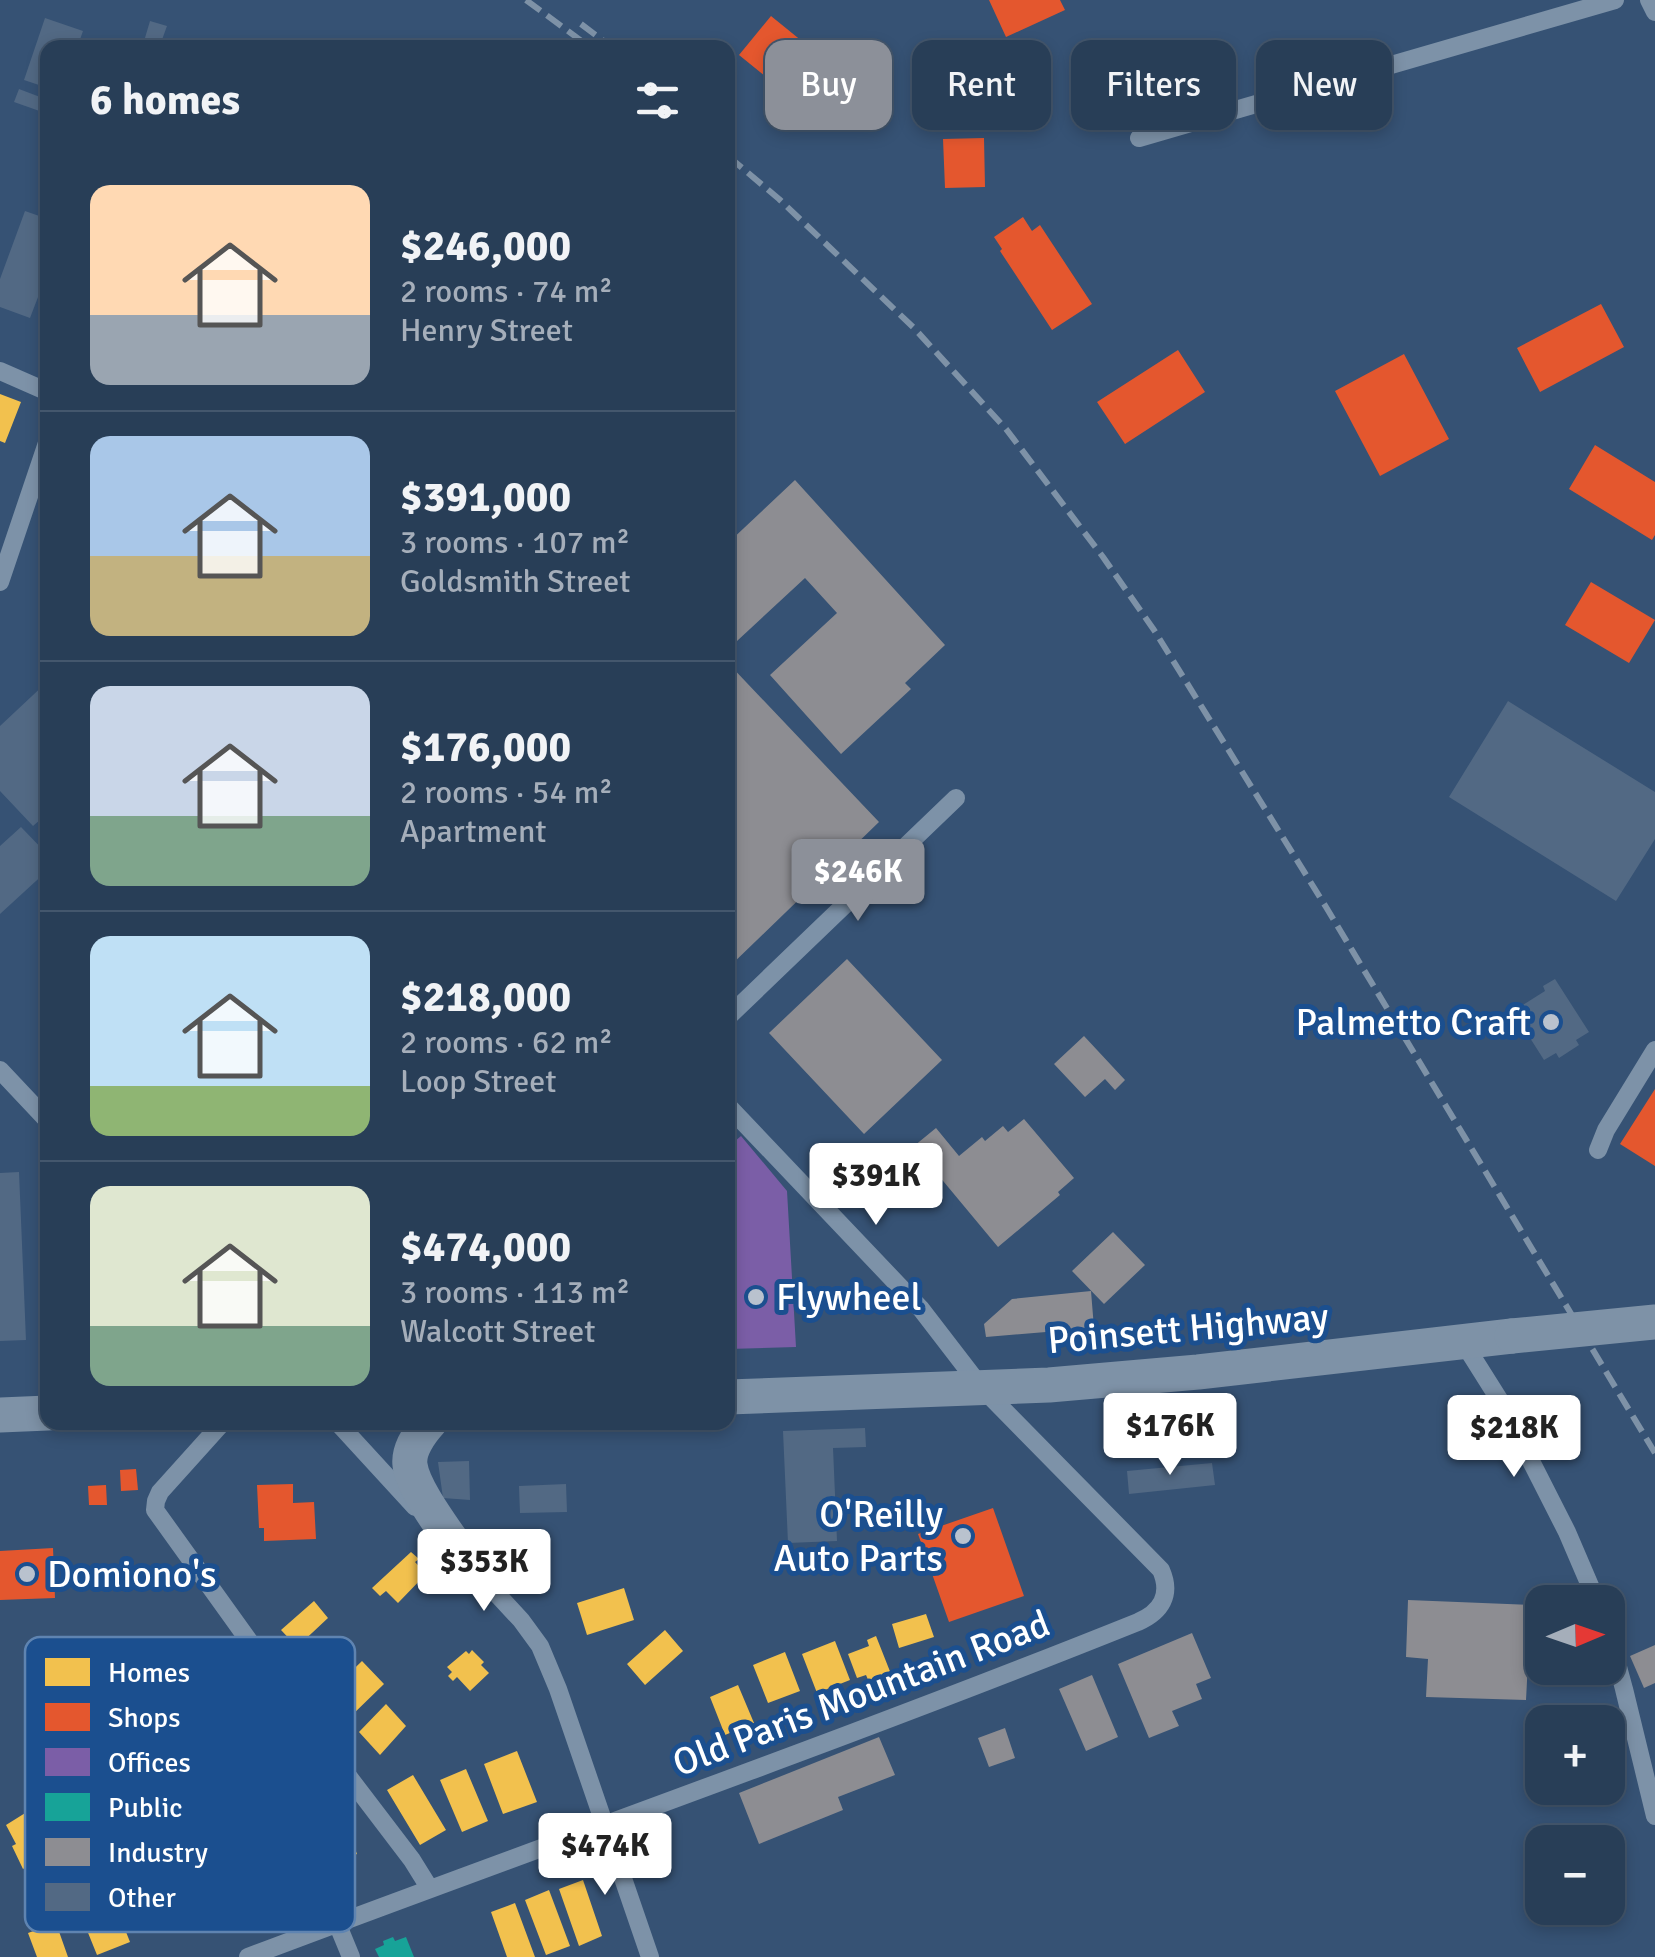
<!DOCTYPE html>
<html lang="en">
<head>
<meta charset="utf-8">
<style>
  body { margin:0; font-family:Signika,sans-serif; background:#30455d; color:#f1f3f6; height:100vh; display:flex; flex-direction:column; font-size:38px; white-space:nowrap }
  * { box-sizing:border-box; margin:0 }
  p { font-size:32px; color:#a5aeba }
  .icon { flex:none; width:55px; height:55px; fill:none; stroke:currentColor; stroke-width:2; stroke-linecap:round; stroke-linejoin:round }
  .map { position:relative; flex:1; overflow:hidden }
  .sheet { position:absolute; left:40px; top:40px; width:695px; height:1390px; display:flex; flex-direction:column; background:#283e57; border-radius:20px; box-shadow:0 5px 15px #0003,0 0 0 2px #44576d }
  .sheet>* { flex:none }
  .guide { position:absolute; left:765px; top:40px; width:740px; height:90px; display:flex; gap:20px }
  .needle { width:65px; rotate:88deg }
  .controls { position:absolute; left:1525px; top:1585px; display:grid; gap:20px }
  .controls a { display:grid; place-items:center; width:100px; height:100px; border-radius:20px; background:#283e57; box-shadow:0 5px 15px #0003,0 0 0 2px #44576d; font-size:50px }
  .price { position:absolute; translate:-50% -85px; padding:0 22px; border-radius:10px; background:#fff; color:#222; font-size:32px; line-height:65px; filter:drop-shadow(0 2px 5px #0008) }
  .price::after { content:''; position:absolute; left:50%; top:60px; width:30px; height:22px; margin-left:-15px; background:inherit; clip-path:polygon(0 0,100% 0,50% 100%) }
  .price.selected { background:#8c9099; color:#fff }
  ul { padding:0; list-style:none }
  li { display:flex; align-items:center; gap:30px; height:250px; padding:0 50px }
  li+li { border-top:2px solid #44576d }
  li span { display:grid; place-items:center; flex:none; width:280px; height:200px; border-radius:20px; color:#555 }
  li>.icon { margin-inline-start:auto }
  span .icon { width:120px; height:120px; fill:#fffc; stroke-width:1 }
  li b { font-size:42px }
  h2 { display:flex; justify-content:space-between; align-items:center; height:120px; padding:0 50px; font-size:42px }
  .tag { padding:0 35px; border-radius:20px; background:#283e57; box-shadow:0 5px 15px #0003,0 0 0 2px #44576d; font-size:35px; line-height:90px }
  .tag.selected { background:#8c9099; color:#fff }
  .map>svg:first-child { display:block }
</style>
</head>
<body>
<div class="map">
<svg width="1655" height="1957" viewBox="0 0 1655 1957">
  <rect width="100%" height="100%" fill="#365274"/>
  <path fill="#f2c14e" d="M0,394L21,402L5,443L0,441Z
    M411,1552L419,1559L415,1562L426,1574L398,1603L386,1591L380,1596L372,1588Z
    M624,1588L634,1620L587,1635L577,1603Z
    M314,1601L328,1618L297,1647L281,1630Z
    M926,1614L934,1637L899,1648L892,1624Z
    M665,1630L683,1651L645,1685L627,1664Z
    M334,1636L351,1656L324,1683L307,1661Z
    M876,1636L891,1674L869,1682L866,1675L857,1678L848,1654L869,1646L867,1640Z
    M835,1641L850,1680L817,1693L802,1654Z
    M472,1650L484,1662L481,1665L489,1673L470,1691L457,1677L453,1681L448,1676L452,1672L447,1667L466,1651L469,1654Z
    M785,1652L800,1691L768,1703L753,1665Z
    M362,1661L384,1684L347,1720L324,1698Z
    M738,1685L754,1723L725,1735L710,1697Z
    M386,1704L406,1726L380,1755L359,1732Z
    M517,1751L537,1802L503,1814L484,1764Z
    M466,1769L488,1821L462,1832L440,1780Z
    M413,1775L446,1830L420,1845L387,1790Z
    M30,1810L52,1853L38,1860L39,1864L33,1868L31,1864L23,1869L12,1846L16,1844L6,1825Z
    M346,1826L357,1854L319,1869L312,1852L309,1853L306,1846L309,1845L308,1841Z
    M583,1880L602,1936L579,1946L559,1889Z
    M549,1890L570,1946L546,1955L525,1900Z
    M111,1894L130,1942L97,1955L78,1908Z
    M515,1903L535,1957H507L491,1912Z
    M56,1923L68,1957H37L28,1933Z"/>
  <path fill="#e4572e" d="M989,0H1060L1065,10L1006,37Z
    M771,16L845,76L813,115L739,55Z
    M984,138L985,187L945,188L943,139Z
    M1023,217L1032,231L1040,225L1092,304L1052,330L1000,251L1002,249L994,237Z
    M1601,304L1624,347L1540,392L1517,348Z
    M1178,350L1205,392L1125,444L1097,402Z
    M1404,354L1449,439L1380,476L1335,391Z
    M1595,445L1655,482V535L1652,540L1569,489Z
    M1591,582L1655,620L1629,663L1565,625Z
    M1655,1089V1166L1620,1144Z
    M136,1469L138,1490L121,1491L120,1470Z
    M293,1484V1503L314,1502L316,1539L264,1541V1528H259L257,1485Z
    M106,1485L107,1505H89L88,1486Z
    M993,1508L1024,1596L949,1622L918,1534Z
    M53,1548L55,1598L0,1600V1551Z"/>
  <path fill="#7b5ea7" d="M741,1136L787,1191L796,1347L728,1349V1255L733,1254L731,1196L728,1191V1147Z"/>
  <path fill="#17a398" d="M393,1937L395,1941L406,1937L414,1957H379L375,1949L384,1945L383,1941Z"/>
  <path fill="#8d8d92" d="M795,480L945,645L905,683L911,689L841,754L770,675L837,613L805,578L737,641L728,630V543Z
    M728,663L879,822L728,968Z
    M847,959L942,1060L864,1134L769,1033Z
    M1084,1036L1125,1080L1115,1090L1105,1079L1085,1097L1054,1064Z
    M1024,1119L1074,1178L1058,1192L1060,1195L998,1247L914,1146L936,1128L959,1156L982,1137L985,1141L1003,1126L1008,1132Z
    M1113,1232L1145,1265L1104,1304L1072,1271Z
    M1091,1291L1094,1328L986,1337L984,1324L1012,1299Z
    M1408,1600L1531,1605L1526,1700L1426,1697L1428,1659L1406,1657Z
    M1192,1633L1211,1678L1196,1684L1202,1699L1172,1711L1179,1726L1149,1738L1118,1664Z
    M1655,1645V1683L1644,1688L1630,1656Z
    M1092,1675L1118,1737L1086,1751L1059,1689Z
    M1005,1728L1015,1758L989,1767L978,1738Z
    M879,1737L895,1775L838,1797L843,1810L759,1844L739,1793Z"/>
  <path fill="#526984" d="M45,18L83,31L77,48H48V88L24,80Z
    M150,21L167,26L159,48H142Z
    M19,89L48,100V114L14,102Z
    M25,211L48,219V271L30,318L0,307V279Z
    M48,681V813L33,826L0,791V726Z
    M1508,701L1655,792V839L1616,901L1449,797Z
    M21,827L48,855V870L0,914V846Z
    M1555,979L1589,1032L1576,1040L1579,1045L1559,1058L1556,1053L1544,1060L1513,1011L1545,991L1543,986Z
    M19,1172L26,1340L0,1341V1173Z
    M865,1428L866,1447L833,1448L837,1541L788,1543L783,1431Z
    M469,1461L470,1500L443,1498L438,1462Z
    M1212,1463L1215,1485L1129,1494L1127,1471Z
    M566,1484L567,1512L520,1513L519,1486Z"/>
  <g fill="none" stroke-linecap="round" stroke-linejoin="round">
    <path stroke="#7d92a8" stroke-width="18" d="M1649,0L1655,12
      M1139,138L1615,0
      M0,371L48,392
      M0,582L48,440
      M728,1017L956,798
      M0,1070L48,1121
      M1598,1150L1606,1130L1655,1050
      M1463,1342L1502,1404L1567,1532L1597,1602
      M223,1422L160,1492L156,1501L155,1510L313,1730L412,1860L430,1889
      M337,1422L415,1507
      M457,1551L521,1620L540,1646L558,1689L650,1957
      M1608,1630L1624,1689L1655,1816
      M337,1923L351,1957
      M248,1957C545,1845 844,1740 1138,1622C1161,1612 1172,1595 1161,1570L981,1387L921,1309L728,1106"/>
    <path stroke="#7e92a7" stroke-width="35" d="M728,1397L1049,1385L1198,1372L1512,1336
      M0,1415L48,1413
      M430,1422C420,1433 408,1450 410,1465C413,1490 448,1534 462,1556"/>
    <path stroke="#7e92a7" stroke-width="6" stroke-dasharray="18 8" stroke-linecap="butt" d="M526,0L591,48
      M581,24L613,48
      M728,156L779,199L914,328L1006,429L1103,557L1154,630L1326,907L1655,1453"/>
    <path stroke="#7e92a7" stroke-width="35" d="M1512,1336L1655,1322"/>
  </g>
  <g fill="#b9c2ce" stroke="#1b4f8f" stroke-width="4">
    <circle cx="1551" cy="1022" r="10"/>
    <circle cx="756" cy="1297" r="10"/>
    <circle cx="963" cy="1536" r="10"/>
    <circle cx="27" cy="1574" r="10"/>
  </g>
  <g text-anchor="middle" stroke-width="10" stroke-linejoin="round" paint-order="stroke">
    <g font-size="38" fill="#fff" stroke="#1b4f8f" text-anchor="end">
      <text x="1531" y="1035">Palmetto Craft</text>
      <text x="776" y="1310" text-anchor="start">Flywheel</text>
      <text x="943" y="1527">O'Reilly<tspan x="943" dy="44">Auto Parts</tspan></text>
      <text x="47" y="1587" text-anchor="start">Domiono's</text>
    </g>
    <g font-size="38" fill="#fff" stroke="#1b4f8f">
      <text transform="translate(1188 1328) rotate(-5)" y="13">Poinsett Highway</text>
      <text transform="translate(861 1693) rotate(-21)" y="13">Old Paris Mountain Road</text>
    </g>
  </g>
  <rect x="25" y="1637" width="330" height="295" rx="15" fill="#1b4f8f" stroke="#5f84b1" stroke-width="2.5"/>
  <rect x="45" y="1658" width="45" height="28" fill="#f2c14e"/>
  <rect x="45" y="1703" width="45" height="28" fill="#e4572e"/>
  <rect x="45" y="1748" width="45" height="28" fill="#7b5ea7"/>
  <rect x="45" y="1793" width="45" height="28" fill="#17a398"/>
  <rect x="45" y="1838" width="45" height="28" fill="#8d8d92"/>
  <rect x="45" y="1883" width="45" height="28" fill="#526984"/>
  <g font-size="28" fill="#fff">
    <text x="108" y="1682">Homes</text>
    <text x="108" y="1727">Shops</text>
    <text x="108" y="1772">Offices</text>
    <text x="108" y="1817">Public</text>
    <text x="108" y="1862">Industry</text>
    <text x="108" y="1907">Other</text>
  </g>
</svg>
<div class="controls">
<a><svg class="needle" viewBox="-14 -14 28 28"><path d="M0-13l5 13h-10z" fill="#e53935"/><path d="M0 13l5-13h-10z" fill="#a5aeba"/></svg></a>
<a>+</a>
<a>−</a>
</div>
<b class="price selected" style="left:858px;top:924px">$246K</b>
<b class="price" style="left:876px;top:1228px">$391K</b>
<b class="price" style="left:1170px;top:1478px">$176K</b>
<b class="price" style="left:1514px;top:1480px">$218K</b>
<b class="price" style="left:484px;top:1614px">$353K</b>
<b class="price" style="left:605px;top:1898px">$474K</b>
<div class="guide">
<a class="tag selected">Buy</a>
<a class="tag">Rent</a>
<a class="tag">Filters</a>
<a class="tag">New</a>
</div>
<section class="sheet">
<h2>6 homes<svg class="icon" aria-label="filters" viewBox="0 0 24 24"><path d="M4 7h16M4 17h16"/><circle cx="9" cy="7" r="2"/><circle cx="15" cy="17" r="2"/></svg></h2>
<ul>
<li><span style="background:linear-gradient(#ffd9b3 65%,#9aa5b1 0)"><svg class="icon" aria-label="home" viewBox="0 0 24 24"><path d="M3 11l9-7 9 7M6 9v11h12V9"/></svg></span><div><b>$246,000</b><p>2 rooms · 74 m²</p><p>Henry Street</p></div></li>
<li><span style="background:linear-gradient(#a9c7e8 60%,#c2b280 0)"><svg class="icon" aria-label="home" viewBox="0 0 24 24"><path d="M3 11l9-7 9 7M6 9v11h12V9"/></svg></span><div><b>$391,000</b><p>3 rooms · 107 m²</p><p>Goldsmith Street</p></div></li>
<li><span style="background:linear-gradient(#c9d6e8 65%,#7fa58c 0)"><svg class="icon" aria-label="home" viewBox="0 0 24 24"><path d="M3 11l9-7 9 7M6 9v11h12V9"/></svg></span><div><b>$176,000</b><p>2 rooms · 54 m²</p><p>Apartment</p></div></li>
<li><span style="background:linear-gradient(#bfe0f5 75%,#8fb573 0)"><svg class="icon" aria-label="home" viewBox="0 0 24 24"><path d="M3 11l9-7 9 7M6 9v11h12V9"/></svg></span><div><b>$218,000</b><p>2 rooms · 62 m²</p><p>Loop Street</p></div></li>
<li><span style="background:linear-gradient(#dfe7d0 70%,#7fa58c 0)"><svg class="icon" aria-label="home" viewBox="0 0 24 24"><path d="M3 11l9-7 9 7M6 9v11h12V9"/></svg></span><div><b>$474,000</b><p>3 rooms · 113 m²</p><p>Walcott Street</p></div></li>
</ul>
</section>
</div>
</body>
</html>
